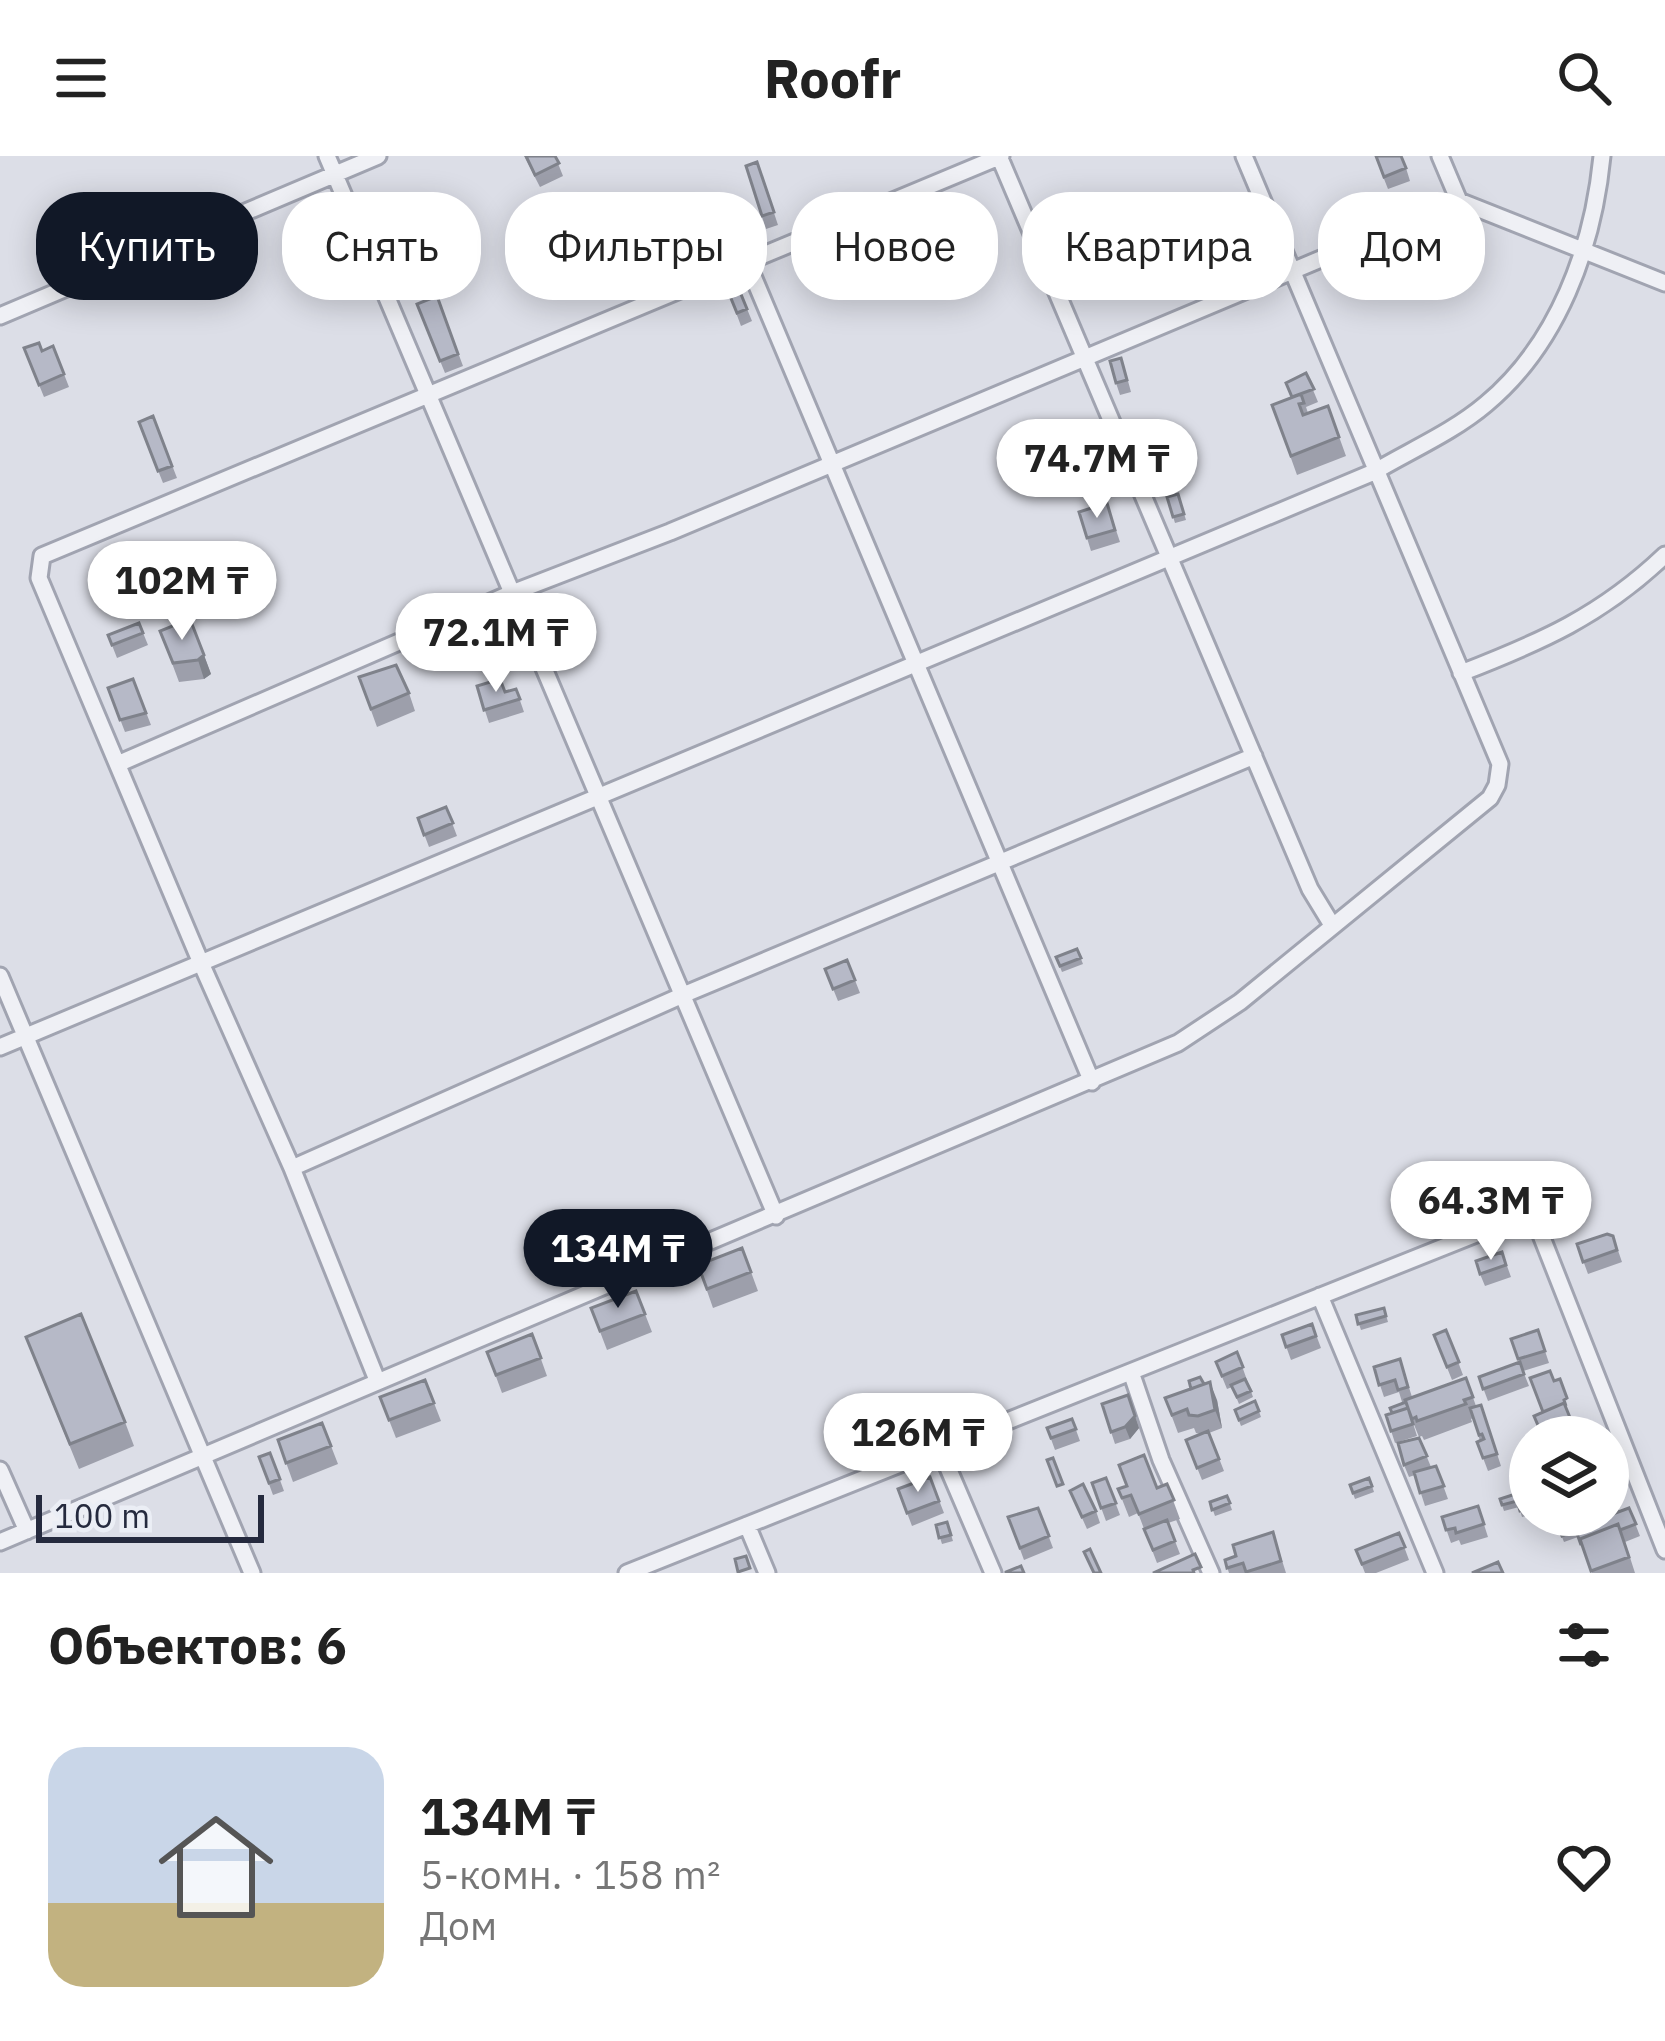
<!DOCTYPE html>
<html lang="ru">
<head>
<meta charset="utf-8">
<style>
  body { margin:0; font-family:"IBM Plex Sans",sans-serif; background:#f6f6f6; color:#222; height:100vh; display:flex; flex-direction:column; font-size:45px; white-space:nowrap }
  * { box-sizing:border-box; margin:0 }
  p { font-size:39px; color:#767676 }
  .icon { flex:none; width:66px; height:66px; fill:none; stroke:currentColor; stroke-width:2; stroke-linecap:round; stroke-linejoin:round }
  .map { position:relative; height:1417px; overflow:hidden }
  .drawer { display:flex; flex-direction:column; background:#fff; flex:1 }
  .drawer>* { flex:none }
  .guide { position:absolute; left:36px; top:36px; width:1593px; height:108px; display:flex; gap:24px }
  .controls { position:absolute; left:1509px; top:1260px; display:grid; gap:24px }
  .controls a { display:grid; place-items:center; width:120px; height:120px; border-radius:50%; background:#fff; box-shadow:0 6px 30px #0003; font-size:60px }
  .scale { position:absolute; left:36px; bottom:30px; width:228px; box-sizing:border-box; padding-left:12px; border:6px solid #252a3e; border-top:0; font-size:33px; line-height:42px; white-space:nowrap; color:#252a3e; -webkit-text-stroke:9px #ebeef5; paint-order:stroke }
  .price { position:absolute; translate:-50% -102px; padding:0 27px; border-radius:42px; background:#fff; color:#222; font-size:39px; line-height:78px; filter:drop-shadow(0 3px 6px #0008) }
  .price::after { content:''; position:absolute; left:50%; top:72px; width:36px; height:27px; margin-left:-18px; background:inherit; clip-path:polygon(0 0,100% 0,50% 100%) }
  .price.selected { background:#111827; color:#fff }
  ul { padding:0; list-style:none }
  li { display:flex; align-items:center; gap:36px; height:300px; padding:0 48px }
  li+li { border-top:3px solid #e0e0e0 }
  li span { display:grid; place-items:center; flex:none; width:336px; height:240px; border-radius:36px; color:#555 }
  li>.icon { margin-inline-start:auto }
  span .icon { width:144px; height:144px; fill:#fffc; stroke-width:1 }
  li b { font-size:51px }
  h2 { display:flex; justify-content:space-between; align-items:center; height:144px; padding:0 48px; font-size:51px }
  .tag { padding:0 42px; border-radius:48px; background:#fff; box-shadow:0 6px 30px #0003; font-size:42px; line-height:108px }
  .tag.selected { background:#111827; color:#fff }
  header { display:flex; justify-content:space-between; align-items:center; height:156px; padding:0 48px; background:#fff; font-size:54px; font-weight:700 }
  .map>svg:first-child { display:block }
</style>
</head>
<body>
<header><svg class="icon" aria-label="menu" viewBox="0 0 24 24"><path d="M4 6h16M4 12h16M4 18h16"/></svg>Roofr<svg class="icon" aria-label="search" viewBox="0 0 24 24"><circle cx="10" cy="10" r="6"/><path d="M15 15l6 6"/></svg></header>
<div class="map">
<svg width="1665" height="1417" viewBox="0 0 1665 1417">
  <rect width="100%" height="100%" fill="#dcdee7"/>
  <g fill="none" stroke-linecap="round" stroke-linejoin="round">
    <defs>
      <path id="minor" d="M327,0L776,1060
        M999,0L1310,733L1332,769
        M1440,0L1459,45
        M747,106L1092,926
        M0,160L378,0
        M1461,517C1541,486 1601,460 1665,399
        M120,607L512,437L670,376L1459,45L1665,127
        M0,820L252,1417
        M0,891L1374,316C1411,294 1453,276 1486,248C1558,188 1593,92 1602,0
        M292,1012L683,839L1254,600
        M1320,1140L1435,1417
        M1131,1216L1161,1304L1211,1417
        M377,1224L292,1012L201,807L39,422L42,400L1001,0
        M940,1293L993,1417
        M0,1314L27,1375
        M747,1369L767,1417
        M0,1386L1178,887L1240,846L1490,642L1497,629L1500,608L1244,0
        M627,1417L1511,1064L1539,1074L1665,1394"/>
    </defs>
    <use href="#minor" stroke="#a1a4b1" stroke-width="21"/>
    <use href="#minor" stroke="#eff0f5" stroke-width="15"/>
  </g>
  <path fill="#9d9fab" d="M524,0H555L563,20L540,31Z
    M1375,0L1406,12L1410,25L1388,33Z
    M757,6L778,69L766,73L746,10Z
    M562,66L610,85L615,99L632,121L636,133L618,142L605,114L603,116L584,115Z
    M1120,91L1130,125L1111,129L1109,124H1106L1101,112Z
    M535,100L571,125L575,137L563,143L554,124L546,128Z
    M738,131L752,165L741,170L728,135Z
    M437,140L463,210L445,217L417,148Z
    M53,190L69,231L44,241L24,192L42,195Z
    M1125,214L1131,236L1120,239L1116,227Z
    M1306,217L1318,246L1306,251L1308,257L1328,250L1346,300L1297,319L1272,249L1291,242L1286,227Z
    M153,260L177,322L163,327L139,266Z
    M1178,338L1186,364L1175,367L1167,341Z
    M1107,347L1120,386L1091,395L1079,356Z
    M190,463L211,518L204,523L179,526L160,475Z
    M139,467L148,489L117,502L108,479Z
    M359,521L409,537L415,555L377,571Z
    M133,523L151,569L125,576L108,532Z
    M477,530L505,536L516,533L524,556L489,567Z
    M446,651L457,680L429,691L418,662Z
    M1077,793L1083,808L1062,816L1056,801Z
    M847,804L860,837L838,845L825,813Z
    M1613,1080L1622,1106L1588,1118L1577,1088Z
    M1502,1096L1511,1121L1485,1130L1480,1118Z
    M698,1109L751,1116L758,1135L713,1152Z
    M636,1135L652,1176L607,1194L591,1152Z
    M1384,1152L1388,1166L1361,1174L1356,1159Z
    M1312,1168L1321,1192L1291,1204L1282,1179Z
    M1446,1174L1463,1219L1452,1224L1434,1179Z
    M1538,1174L1549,1207L1523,1215L1529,1230L1488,1245L1479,1221L1519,1206L1511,1183Z
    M532,1178L547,1220L502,1237L487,1196Z
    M1237,1196L1253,1241L1239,1248L1232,1231L1227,1233L1216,1206Z
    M1400,1203L1412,1241L1466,1222L1476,1250L1481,1249L1501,1310L1488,1315L1477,1286L1480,1285L1473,1262L1471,1263L1472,1266L1424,1284L1422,1280L1419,1281L1411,1261L1417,1280L1395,1287L1386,1259L1392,1257L1402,1246L1399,1236L1384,1241L1374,1211Z
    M35,1205L125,1266L134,1290L79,1313Z
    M1128,1239L1139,1272L1130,1283L1115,1288L1102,1248Z
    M380,1241L434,1247L441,1265L396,1282Z
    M1165,1242L1217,1244L1222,1272L1209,1277L1224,1315L1202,1324L1186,1284L1201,1278L1196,1277L1194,1272L1178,1277Z
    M1255,1245L1261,1261L1241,1270L1235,1254Z
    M1072,1263L1080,1285L1055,1294L1047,1272Z
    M322,1267L338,1308L293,1326L278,1284Z
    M1419,1282L1431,1311L1436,1310L1448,1343L1425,1350L1415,1319L1409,1321L1404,1309Z
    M270,1297L284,1335L273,1339L259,1301Z
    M930,1321L944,1357L912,1370L898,1333Z
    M1106,1322L1120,1359L1106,1365L1092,1327Z
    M1167,1328L1180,1363L1168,1367L1180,1398L1157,1407L1138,1357L1129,1361L1118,1333L1157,1332Z
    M1350,1329L1372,1330L1374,1336L1355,1343Z
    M1070,1335L1096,1355L1100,1367L1087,1373Z
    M1530,1338V1359L1522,1361L1519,1351L1504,1355L1500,1343Z
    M1227,1340L1232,1354L1215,1360L1210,1346Z
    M1478,1350L1488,1381L1461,1389L1459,1384L1451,1387L1442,1361Z
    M1038,1352L1053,1392L1024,1404L1008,1361Z
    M1629,1352L1640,1380L1625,1386L1635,1417H1592L1578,1381L1564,1386L1562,1381L1579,1371Z
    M947,1366L953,1385L942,1388L936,1369Z
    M1273,1376L1286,1417H1229L1225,1404L1236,1400Z
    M1399,1377L1409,1404L1376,1417H1365L1356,1394Z"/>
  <path fill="#7f828b" d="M610,85L617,104L602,106L605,114L603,116L596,98Z
    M204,499L211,518L204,523L198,504Z
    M1210,1226L1217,1244L1222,1272L1215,1254Z
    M1135,1260L1139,1272L1130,1283L1125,1271Z"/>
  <path fill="#b6b9c7" stroke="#7f828b" stroke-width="3" d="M526,0H555L559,7L535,19Z
    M1376,0H1401L1406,12L1384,21Z
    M757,6L774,56L762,60L746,10Z
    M593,50L610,85L596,98L577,97L562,66Z
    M556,91L571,125L558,131L550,112L542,115L535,100Z
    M1120,91L1125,113L1107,117L1105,111L1101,112L1098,96Z
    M620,97L632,121L614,130L602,106Z
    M738,131L747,153L737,157L728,135Z
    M437,140L458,198L440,205L417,148Z
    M39,187L42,195L53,190L64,218L39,229L24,192Z
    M1121,202L1127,224L1116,227L1110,205Z
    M1306,217L1314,233L1292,241L1286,227Z
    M1301,238L1304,247L1299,248L1303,259L1328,250L1339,281L1291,300L1272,249Z
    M153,260L172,310L158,315L139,266Z
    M1178,338L1184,358L1173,361L1167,341Z
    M1107,347L1115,374L1087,382L1079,356Z
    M190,463L204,499L198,504L173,507L160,475Z
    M139,467L143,477L112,489L108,479Z
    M396,509L409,537L371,553L359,521Z
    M133,523L146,557L120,564L108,532Z
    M500,523L505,536L516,533L520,543L484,554L477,530Z
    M446,651L453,667L424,679L418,662Z
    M1077,793L1081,802L1060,810L1056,801Z
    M847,804L855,824L833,833L825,813Z
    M1607,1078L1613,1080L1617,1094L1583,1106L1577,1088Z
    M742,1092L751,1116L707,1133L698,1109Z
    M1502,1096L1506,1109L1480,1118L1476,1105Z
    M636,1135L645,1158L600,1175L591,1152Z
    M1384,1152L1386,1160L1358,1168L1356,1159Z
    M81,1158L125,1266L70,1288L26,1181Z
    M1312,1168L1316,1180L1286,1191L1282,1179Z
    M1446,1174L1459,1206L1447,1211L1434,1179Z
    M1538,1174L1545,1195L1518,1203L1511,1183Z
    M532,1178L541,1202L496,1219L487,1196Z
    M1237,1196L1243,1211L1222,1220L1216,1206Z
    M1400,1203L1408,1231L1398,1234L1395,1224L1379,1229L1374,1211Z
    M1520,1206L1524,1218L1483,1233L1479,1221Z
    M1550,1215L1554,1225L1560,1223L1567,1242L1564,1244L1566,1250L1564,1247L1543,1256L1530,1222Z
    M1200,1221L1204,1228L1191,1233L1189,1225Z
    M1466,1222L1473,1241L1464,1244L1466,1248L1417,1265L1416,1261L1412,1263L1405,1244Z
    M1245,1223L1251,1235L1237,1241L1231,1229Z
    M425,1224L434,1247L389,1264L380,1241Z
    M1210,1226L1215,1254L1198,1260L1189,1259L1187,1253L1172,1259L1165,1242Z
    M1128,1239L1135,1260L1125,1271L1111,1276L1102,1248Z
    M1255,1245L1259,1255L1239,1264L1235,1254Z
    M1406,1246L1409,1255L1408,1252L1392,1257L1390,1252Z
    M1564,1247L1578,1281H1543L1534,1260Z
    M1481,1249L1497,1298L1483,1302L1477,1286L1484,1283L1482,1278L1479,1279L1470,1252Z
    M1408,1252L1413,1268L1391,1275L1386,1259Z
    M1072,1263L1076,1273L1051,1282L1047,1272Z
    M322,1267L331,1290L286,1307L278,1284Z
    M1208,1275L1219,1303L1197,1312L1186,1284Z
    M1419,1282L1427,1300L1404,1309L1398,1287Z
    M270,1297L280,1323L269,1327L259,1301Z
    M1144,1299L1157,1332L1167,1328L1174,1344L1139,1358L1131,1339L1122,1342L1118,1333L1127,1330L1119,1309Z
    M1053,1302L1063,1328L1057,1330L1047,1304Z
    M1436,1310L1444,1330L1420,1337L1414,1316Z
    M930,1321L939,1345L907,1357L898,1333Z
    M1106,1322L1116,1347L1101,1352L1092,1327Z
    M1369,1322L1372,1330L1353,1337L1350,1329Z
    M1083,1328L1096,1355L1082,1361L1070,1335Z
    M1528,1334L1530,1352L1520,1355L1517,1345L1502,1349L1500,1343Z
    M1227,1340L1230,1347L1212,1354L1210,1346Z
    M1612,1340L1618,1356L1611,1359L1608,1351V1342Z
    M1478,1350L1484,1368L1456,1377L1455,1372L1446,1374L1442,1361Z
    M1038,1352L1049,1380L1020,1392L1008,1361Z
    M1629,1352L1636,1368L1620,1374L1618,1368L1580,1383L1581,1389L1575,1372Z
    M1167,1364L1175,1385L1153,1394L1144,1373Z
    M947,1366L951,1379L939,1382L936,1369Z
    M1578,1367L1579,1371L1575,1372L1576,1374L1562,1380L1560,1375Z
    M1618,1368L1629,1401L1591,1415L1580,1383Z
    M1273,1376L1281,1405L1246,1416L1243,1407L1227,1412L1225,1404L1236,1400L1233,1389Z
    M1399,1377L1405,1391L1362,1408L1356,1394Z
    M1090,1393L1101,1417H1094L1084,1396Z
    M1195,1398L1201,1411L1193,1414L1194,1417H1153Z
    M746,1400L750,1412L738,1416L735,1403Z
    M1498,1406L1503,1417H1472Z
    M1021,1410L1024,1417H1006V1416Z"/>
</svg>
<div class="controls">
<a><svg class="icon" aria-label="layers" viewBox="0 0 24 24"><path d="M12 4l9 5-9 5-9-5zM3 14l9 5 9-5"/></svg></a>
</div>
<div class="scale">100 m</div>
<b class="price" style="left:1097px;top:365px">74.7M ₸</b>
<b class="price" style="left:182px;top:487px">102M ₸</b>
<b class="price" style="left:496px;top:539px">72.1M ₸</b>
<b class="price" style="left:1491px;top:1107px">64.3M ₸</b>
<b class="price selected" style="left:618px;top:1155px">134M ₸</b>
<b class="price" style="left:918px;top:1339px">126M ₸</b>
<div class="guide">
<a class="tag selected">Купить</a>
<a class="tag">Снять</a>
<a class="tag">Фильтры</a>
<a class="tag">Новое</a>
<a class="tag">Квартира</a>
<a class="tag">Дом</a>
</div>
</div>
<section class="drawer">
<h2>Объектов: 6<svg class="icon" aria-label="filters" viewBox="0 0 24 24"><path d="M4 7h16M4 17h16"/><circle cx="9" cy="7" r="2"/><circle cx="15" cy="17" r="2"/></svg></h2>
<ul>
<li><span style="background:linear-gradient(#c9d6e8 65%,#c2b280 0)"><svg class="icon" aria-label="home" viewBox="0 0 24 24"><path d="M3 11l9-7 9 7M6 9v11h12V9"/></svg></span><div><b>134M ₸</b><p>5-комн. · 158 m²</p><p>Дом</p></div><svg class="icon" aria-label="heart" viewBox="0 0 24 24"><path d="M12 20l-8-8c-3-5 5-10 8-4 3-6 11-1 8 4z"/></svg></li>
</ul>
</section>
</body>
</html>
